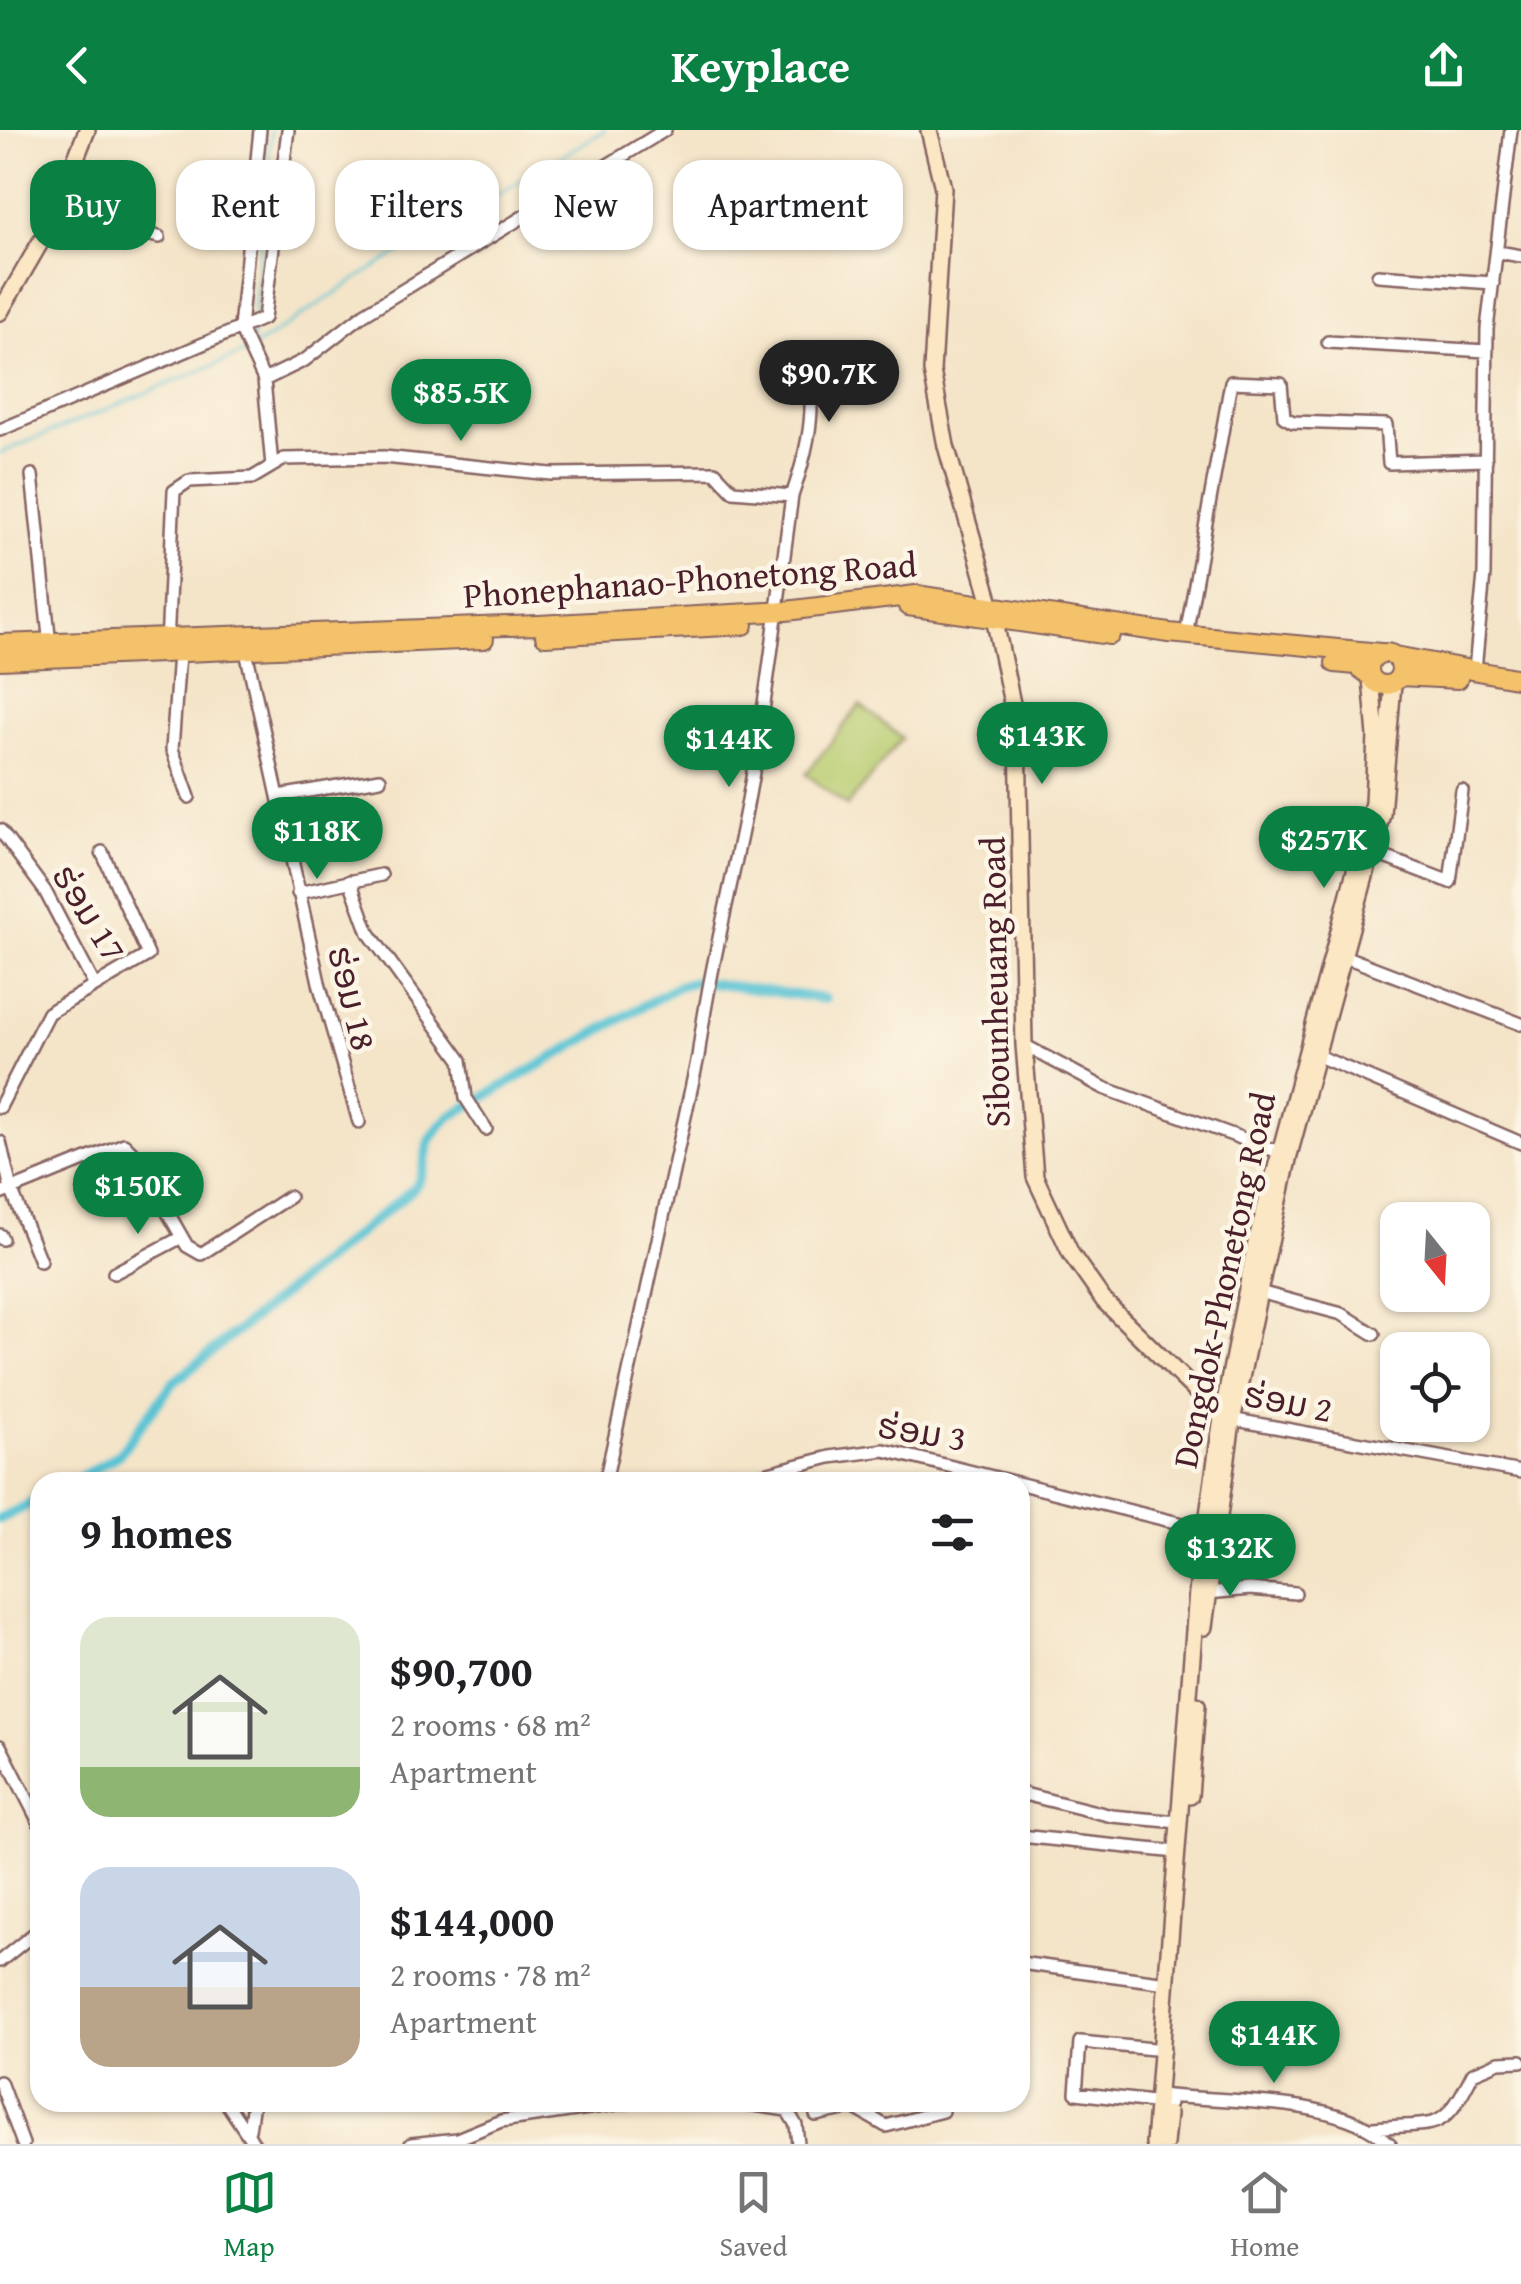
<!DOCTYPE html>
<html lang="en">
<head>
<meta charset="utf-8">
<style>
  body { margin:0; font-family:"Gentium Book Plus","Noto Sans Lao",serif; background:#f6f6f6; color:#202124; height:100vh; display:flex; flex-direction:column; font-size:38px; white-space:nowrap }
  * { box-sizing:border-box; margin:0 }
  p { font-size:32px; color:#757577 }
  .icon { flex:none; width:55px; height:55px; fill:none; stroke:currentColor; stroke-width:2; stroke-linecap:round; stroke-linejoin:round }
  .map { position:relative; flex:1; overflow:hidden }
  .details { position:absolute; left:30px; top:1342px; width:1000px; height:640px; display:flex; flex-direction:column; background:#fff; border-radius:30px; box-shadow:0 2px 8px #0004 }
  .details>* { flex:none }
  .top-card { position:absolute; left:30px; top:30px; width:1000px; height:90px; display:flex; gap:20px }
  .needle { width:65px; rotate:162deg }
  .buttons { position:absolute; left:1380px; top:1072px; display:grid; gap:20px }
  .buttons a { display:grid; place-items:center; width:110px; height:110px; border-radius:20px; background:#fff; box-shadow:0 2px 8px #0004; font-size:50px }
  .price { position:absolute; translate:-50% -85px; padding:0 22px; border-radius:35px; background:#0b8043; color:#fff; font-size:32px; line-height:65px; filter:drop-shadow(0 2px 5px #0008) }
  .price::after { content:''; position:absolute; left:50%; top:60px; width:30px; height:22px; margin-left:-15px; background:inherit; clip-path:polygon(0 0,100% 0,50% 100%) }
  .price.on { background:#222; color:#fff }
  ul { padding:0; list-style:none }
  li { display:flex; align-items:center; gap:30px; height:250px; padding:0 50px }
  li span { display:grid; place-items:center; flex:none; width:280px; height:200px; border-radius:30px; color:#555 }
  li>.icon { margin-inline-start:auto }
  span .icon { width:120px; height:120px; fill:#fffc; stroke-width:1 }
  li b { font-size:42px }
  h2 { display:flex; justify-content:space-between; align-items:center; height:120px; padding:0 50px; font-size:42px }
  .tag { padding:0 35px; border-radius:30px; background:#fff; box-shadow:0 2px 8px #0004; font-size:35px; line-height:90px }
  .tag.on { background:#0b8043; color:#fff }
  header { display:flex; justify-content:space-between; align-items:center; height:130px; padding:0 50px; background:#0b8043; color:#fff; font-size:45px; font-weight:600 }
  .tab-bar { display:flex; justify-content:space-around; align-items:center; height:140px; border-top:2px solid #e0e0e0; background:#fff; font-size:28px; color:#757577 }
  .tab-bar a { display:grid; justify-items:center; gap:5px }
  .tab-bar .on { color:#0b8043 }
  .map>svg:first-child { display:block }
</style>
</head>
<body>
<header><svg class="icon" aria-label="back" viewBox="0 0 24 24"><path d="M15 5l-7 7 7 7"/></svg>Keyplace<svg class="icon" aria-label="share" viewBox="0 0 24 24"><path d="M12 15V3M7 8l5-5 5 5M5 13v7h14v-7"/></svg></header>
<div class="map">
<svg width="1521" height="2014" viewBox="0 0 1521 2014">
  <rect width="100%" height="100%" fill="#fcf5e5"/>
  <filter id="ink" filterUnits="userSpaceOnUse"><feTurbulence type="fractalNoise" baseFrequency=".01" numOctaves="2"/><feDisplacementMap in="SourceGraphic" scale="20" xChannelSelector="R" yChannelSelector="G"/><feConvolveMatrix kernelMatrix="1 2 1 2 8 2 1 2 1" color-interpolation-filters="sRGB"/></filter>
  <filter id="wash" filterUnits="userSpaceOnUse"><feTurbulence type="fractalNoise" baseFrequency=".0048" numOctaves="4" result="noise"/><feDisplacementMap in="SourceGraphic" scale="40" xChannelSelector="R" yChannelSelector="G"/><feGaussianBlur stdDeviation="2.25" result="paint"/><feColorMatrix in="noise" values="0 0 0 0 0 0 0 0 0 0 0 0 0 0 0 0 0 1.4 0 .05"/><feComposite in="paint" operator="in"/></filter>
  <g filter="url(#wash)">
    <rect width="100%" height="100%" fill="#f4e4c8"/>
    <path fill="#b7cc70" stroke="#80764e" stroke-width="2.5" d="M860,575L902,608L847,676L806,644Z"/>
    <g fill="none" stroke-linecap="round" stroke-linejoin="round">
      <path stroke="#59c3d4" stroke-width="2.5" d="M254,188L271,0
        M252,213L253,196
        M253,218L361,146L605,0
        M0,323L246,222"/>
      <path stroke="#59c3d4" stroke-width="10" d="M72,1352L118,1325L173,1253L413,1059C435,1033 413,1017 451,986L678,856L695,851L825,869
        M0,1389L40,1369"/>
    </g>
  </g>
  <g filter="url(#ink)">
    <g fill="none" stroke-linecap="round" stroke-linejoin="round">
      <defs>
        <path id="street" d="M260,0L240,198L264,250L272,336
          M55,84L159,107
          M1498,122L1521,126
          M1378,145L1493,153
          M1328,212L1487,221
          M264,250L305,230L364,184L665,0
          M0,300L264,188L288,0
          M32,345L50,515
          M792,366C804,331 816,288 809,251L797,243
          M1186,505L1231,252L1281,254L1284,287L1293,292L1386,295L1389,333L1486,330
          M167,515L174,361L189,351L252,348L284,329L384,327L551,344L715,342L733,361L792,366C778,467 767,569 748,670C732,756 709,840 698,927L605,1352
          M246,521L320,857L359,992
          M179,524L172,619L189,667
          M1475,540L1484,444L1487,199L1511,0
          M279,666L380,649
          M0,700L45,761L95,856L148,825L102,722
          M1374,723L1450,752L1462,661
          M350,751L369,803L461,930L466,968L486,999
          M298,763L381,745
          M1338,824L1521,894
          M1024,915L1104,958L1279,1022
          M1309,922L1521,1013
          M0,977L48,883L95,856
          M0,1012L11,1059L40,1131
          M0,1064L124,1014L135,1025L187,1116L201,1124L289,1067
          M0,1105L2,1109
          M114,1143L182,1107
          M1259,1162L1342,1184L1374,1204
          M1225,1288L1521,1342
          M734,1352L830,1327L884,1320L1211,1401
          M1208,1463L1250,1459L1295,1463
          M0,1616L40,1694
          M1020,1663L1112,1686L1179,1692
          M1020,1706L1177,1722
          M0,1831L40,1799
          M1020,1833L1167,1853
          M1164,1920L1080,1912L1076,1963L1169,1974
          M0,1952L23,2014
          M1160,1965C1227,1973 1342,1966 1390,2014
          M226,1972L254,2014
          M747,1974L787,1980L796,1995L798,2014
          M816,1985L853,1977L886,1996L942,1981L941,1972
          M1373,1998C1439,1992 1442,2005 1473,1943L1499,1932L1521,1931
          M249,2000L253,1972
          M411,2014L457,2009L501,1991L630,1972"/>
        <path id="secondary" d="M929,0L943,58L932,241L946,316L991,473L1018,602L1024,915L1035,1047L1071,1124L1104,1171L1222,1287
          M0,182L48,99L87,0
          M1204,1497L1232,1291L1259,1162L1289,1025L1382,684L1393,553
          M1190,1666L1197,1575
          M1154,2014L1197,1462L1222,1287L1256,1113L1373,673L1376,606L1371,548
          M1165,2014L1168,1984"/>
        <path id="primary" d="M908,476L1110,505
          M545,506L744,495
          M0,514L538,495L786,481L916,465L1169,503L1381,523
          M1369 539a16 16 0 1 1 32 0a16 16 0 1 1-32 0Z
          M1395,526L1521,549
          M0,530L484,509
          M1335,533L1356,535L1369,545
          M1399,546L1458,549"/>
      </defs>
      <use href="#street" stroke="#866462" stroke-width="16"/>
      <use href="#secondary" stroke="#866462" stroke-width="20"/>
      <use href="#primary" stroke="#866462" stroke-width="22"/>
      <use href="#street" stroke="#fff" stroke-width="11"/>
      <use href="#secondary" stroke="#fbe7c3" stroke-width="15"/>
      <use href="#primary" stroke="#f4c26a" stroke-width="18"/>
    </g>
  </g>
  <g text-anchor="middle" stroke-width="9" stroke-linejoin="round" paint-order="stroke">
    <g font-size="35" fill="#4a1f2b" stroke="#fcf5e5">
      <text transform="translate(690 450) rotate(-4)" y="12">Phonephanao-Phonetong Road</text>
      <text transform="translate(89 783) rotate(58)" y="12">ຮ່ອມ 17</text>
      <text transform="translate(995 852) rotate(-91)" y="12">Sibounheuang Road</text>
      <text transform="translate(352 868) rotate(76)" y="12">ຮ່ອມ 18</text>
      <text transform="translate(1224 1150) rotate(-78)" y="12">Dongdok-Phonetong Road</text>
      <text transform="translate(1288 1272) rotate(11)" y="12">ຮ່ອມ 2</text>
      <text transform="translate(922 1302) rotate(9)" y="12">ຮ່ອມ 3</text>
    </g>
  </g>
</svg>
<div class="buttons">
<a><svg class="needle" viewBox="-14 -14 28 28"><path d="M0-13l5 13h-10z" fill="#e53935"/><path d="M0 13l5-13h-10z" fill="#757577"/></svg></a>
<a><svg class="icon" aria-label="locate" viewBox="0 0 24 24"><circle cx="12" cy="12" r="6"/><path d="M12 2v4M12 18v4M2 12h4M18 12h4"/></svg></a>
</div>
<b class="price on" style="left:829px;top:295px">$90.7K</b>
<b class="price" style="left:461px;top:314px">$85.5K</b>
<b class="price" style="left:1042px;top:657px">$143K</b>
<b class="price" style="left:729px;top:660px">$144K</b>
<b class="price" style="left:317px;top:752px">$118K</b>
<b class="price" style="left:1324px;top:761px">$257K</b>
<b class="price" style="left:138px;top:1107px">$150K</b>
<b class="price" style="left:1230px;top:1469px">$132K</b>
<b class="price" style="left:1274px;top:1956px">$144K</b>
<div class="top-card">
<a class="tag on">Buy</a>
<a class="tag">Rent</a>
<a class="tag">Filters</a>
<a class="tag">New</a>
<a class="tag">Apartment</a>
</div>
<section class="details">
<h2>9 homes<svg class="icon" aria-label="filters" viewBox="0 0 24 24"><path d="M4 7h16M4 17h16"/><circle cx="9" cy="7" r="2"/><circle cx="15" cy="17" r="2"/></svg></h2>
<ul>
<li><span style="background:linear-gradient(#dfe7d0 75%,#8fb573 0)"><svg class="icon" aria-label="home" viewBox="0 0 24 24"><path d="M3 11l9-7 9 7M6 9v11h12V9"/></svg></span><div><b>$90,700</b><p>2 rooms · 68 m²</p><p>Apartment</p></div></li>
<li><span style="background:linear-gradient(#c9d6e8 60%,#b9a48a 0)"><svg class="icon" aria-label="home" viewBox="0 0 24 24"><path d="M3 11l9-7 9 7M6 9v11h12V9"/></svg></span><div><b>$144,000</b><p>2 rooms · 78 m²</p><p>Apartment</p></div></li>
</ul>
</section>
</div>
<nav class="tab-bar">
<a class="on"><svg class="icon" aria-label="map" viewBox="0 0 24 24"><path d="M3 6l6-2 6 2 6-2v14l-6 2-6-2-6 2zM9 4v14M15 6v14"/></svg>Map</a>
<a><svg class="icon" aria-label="saved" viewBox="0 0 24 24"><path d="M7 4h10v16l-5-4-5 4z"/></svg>Saved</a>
<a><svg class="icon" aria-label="home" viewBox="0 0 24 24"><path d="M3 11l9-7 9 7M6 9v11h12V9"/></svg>Home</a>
</nav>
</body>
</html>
